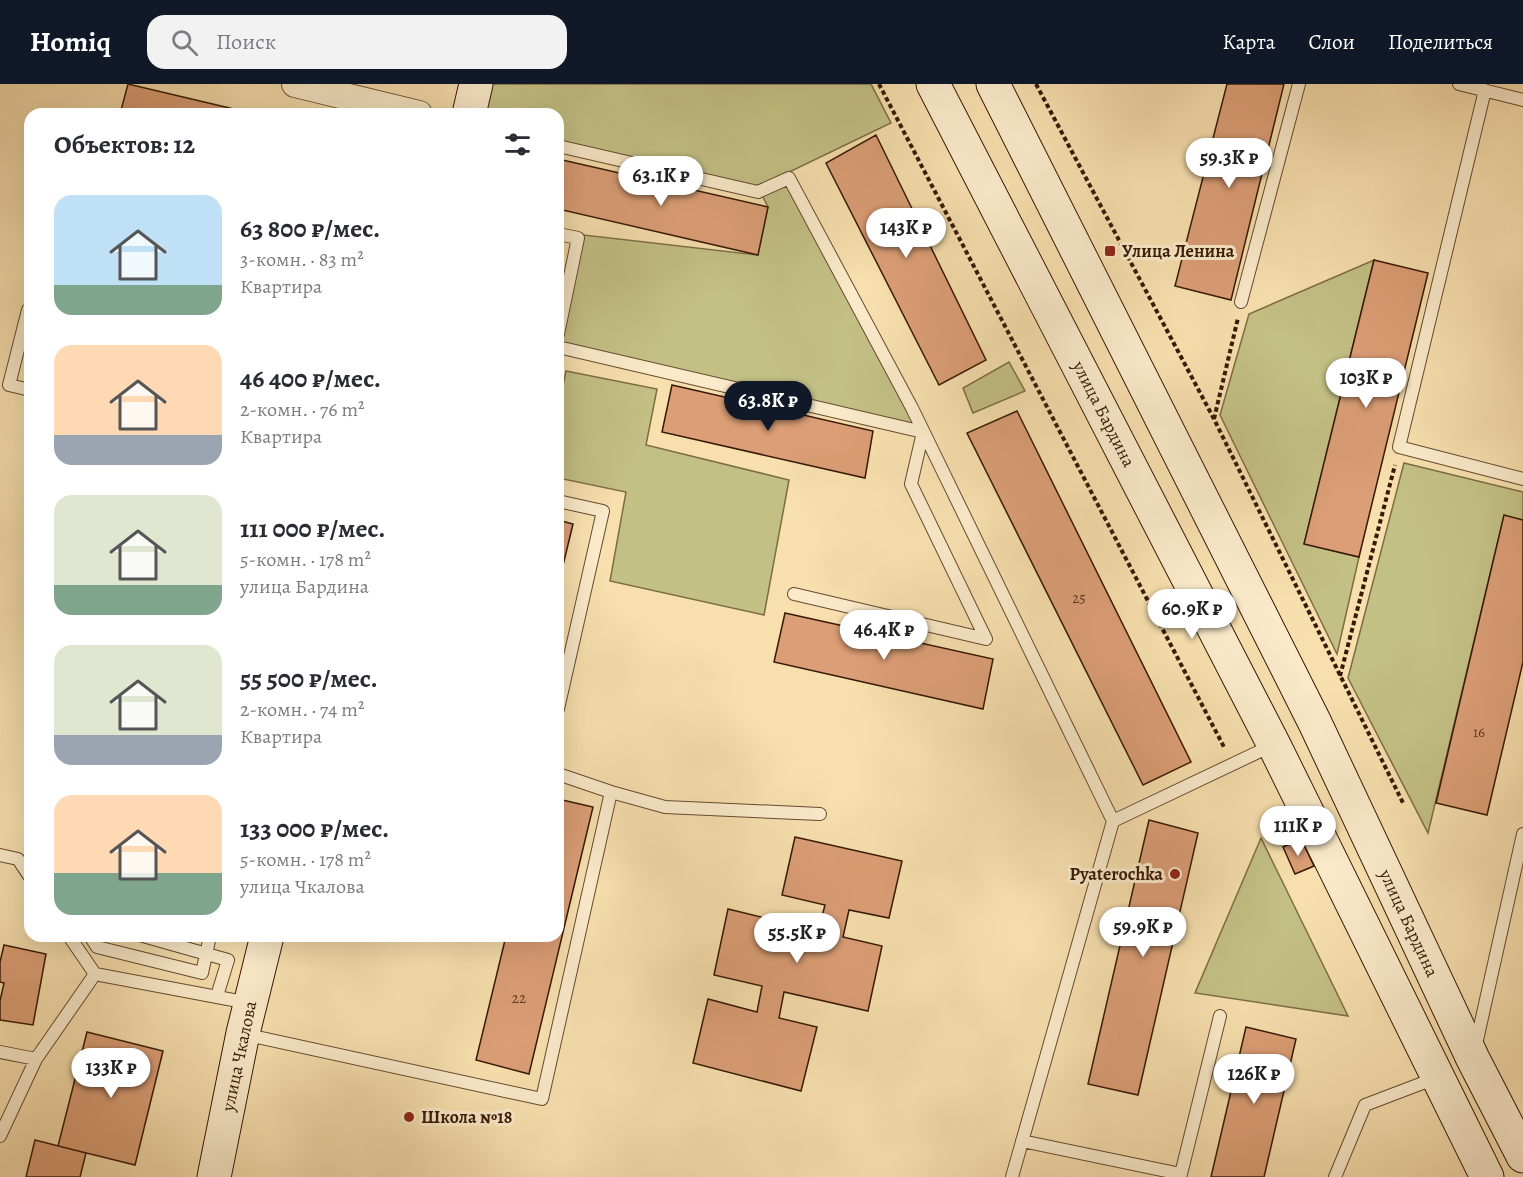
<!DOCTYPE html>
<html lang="ru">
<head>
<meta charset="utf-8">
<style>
  body { margin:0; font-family:Alegreya,serif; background:#f2f2f3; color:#2b2b33; height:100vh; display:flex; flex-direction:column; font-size:22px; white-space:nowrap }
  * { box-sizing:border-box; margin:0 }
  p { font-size:20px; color:#7c7c81 }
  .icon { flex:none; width:33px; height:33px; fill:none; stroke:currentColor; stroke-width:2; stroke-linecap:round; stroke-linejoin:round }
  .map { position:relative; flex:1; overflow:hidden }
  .drawer { position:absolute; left:24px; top:24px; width:540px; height:834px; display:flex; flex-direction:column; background:#fff; border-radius:18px; box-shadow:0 6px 24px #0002 }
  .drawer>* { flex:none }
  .price { position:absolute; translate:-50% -51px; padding:0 14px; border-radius:21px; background:#fff; color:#222; font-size:20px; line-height:39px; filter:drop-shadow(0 2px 3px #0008) }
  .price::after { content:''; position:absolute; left:50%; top:36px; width:18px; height:14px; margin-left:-9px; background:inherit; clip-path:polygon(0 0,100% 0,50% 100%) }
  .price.on { background:#111827; color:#fff }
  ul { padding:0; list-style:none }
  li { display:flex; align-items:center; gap:18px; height:150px; padding:0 30px }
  li span { display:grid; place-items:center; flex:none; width:168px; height:120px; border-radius:18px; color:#555 }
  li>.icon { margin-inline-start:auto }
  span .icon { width:72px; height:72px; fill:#fffc; stroke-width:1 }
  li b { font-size:26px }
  h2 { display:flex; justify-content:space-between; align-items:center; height:72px; padding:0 30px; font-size:26px }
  header { display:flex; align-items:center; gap:36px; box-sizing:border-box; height:84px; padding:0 30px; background:#111827; color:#fff }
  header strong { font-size:28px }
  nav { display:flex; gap:33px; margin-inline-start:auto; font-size:21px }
  .search { width:420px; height:54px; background:#f2f2f3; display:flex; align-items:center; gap:15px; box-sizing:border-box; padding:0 21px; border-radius:18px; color:#7c7c81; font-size:22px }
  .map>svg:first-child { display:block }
</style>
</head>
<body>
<header>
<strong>Homiq</strong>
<div class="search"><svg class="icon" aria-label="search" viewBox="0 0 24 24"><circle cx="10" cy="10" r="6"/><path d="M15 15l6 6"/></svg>Поиск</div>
<nav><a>Карта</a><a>Слои</a><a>Поделиться</a></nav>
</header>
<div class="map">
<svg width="1523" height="1093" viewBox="0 0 1523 1093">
  <rect width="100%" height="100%" fill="#f7dfae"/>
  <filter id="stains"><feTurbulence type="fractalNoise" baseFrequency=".00333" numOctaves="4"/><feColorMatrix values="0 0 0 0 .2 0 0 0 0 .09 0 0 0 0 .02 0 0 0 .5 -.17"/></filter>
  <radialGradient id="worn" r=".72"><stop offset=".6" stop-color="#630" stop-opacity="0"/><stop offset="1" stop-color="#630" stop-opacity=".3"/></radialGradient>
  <path fill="#c3c085" stroke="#7d6c46" stroke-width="1.5" d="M485,0H871L891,39L758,103L558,57V30H478Z
    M786,100L915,342L561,259L584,151L757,171L768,123L762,111Z
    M1374,176L1304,460L1359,473L1337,570L1220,331L1249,230Z
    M1009,278L1025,307L973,329L963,304Z
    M566,287L657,305L646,361L789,396L764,531L610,497L626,408L558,394V326Z
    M1404,379L1523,408V436L1504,432L1428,749L1348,594Z
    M1261,754L1348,932L1195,909Z"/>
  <path fill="#db9e76" stroke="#371906" stroke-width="1.5" d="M128,0L255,30H120Z
    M1227,0H1284L1231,216L1175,202Z
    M876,51L986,276L939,301L826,79Z
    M558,75L768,123L758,171L558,125Z
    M1374,176L1428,189L1359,473L1304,460Z
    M672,301L873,347L865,394L662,348Z
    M1017,327L1191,678L1143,701L967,349Z
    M1504,431L1523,436V578L1487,731L1436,719Z
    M558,436L573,440L558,502Z
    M785,529L993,575L983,625L774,578Z
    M558,715L593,723L529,990L476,976L506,852H558Z
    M1149,736L1198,749L1138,1011L1088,1000Z
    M795,753L902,777L889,834L849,826L843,853L882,862L868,927L784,908L779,934L817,943L801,1007L693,979L708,915L757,928L762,902L714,891L728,825L818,847L825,821L782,811Z
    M1301,755L1314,782L1295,790L1283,763Z
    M4,861L46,870L33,941L0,936V917L4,899L0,898V878Z
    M1246,943L1296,955L1264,1093H1211Z
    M87,948L163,967L135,1081L58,1062Z
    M35,1056L86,1069L80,1093H26Z"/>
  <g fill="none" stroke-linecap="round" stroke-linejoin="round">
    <defs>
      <path id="lane" d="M1459,0L1523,16
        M1485,6L1399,363L1523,395
        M558,62L758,108L789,94L912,324L1113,737L1273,661
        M558,150L578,154L558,250
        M1241,218L1299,0
        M28,226L9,301L30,306
        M558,263L923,348L911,400L986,555L794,510
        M558,417L603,427L558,625
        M558,690L611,708L665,723L820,730
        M0,771L18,775L30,793
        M69,852L95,890L249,919
        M90,852L97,863L202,889L210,852
        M143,852L228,876L217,912
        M243,950L542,1015L611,708
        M1475,965L1523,750
        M0,968L36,975L95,890
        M0,1052L36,975
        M1022,1057L1181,1090L1180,1093
        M1181,1090L1220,932
        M1012,1093L1113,737
        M1335,1093L1365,1021L1436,994"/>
      <path id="street" d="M295,0L419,30"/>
      <path id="secondary" d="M933,0L1274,661L1487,1093
        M993,0L1315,639L1473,975L1523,1072
        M469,30L476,0
        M214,1093L243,949L267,852"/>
    </defs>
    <use href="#lane" stroke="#674a30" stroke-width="14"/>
    <use href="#street" stroke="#674a30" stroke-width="28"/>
    <use href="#secondary" stroke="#371906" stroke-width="35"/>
    <path stroke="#371906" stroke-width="4" stroke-dasharray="4.5 3" stroke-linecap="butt" d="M879,0L1225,665
      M1036,0L1214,335L1404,721
      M1214,335L1238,234
      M1340,592L1395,381"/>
    <use href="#lane" stroke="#faeaca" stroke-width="12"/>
    <use href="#street" stroke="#faeaca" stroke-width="26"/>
    <use href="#secondary" stroke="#faeaca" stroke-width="33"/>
  </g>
  <g fill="#8f2418" stroke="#faeaca" stroke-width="2">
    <rect x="1104" y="161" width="12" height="12" rx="3"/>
    <circle cx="1175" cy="790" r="6"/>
    <circle cx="409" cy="1033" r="6"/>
  </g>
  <g text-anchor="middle" stroke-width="6" stroke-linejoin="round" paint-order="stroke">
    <g font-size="15" fill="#603a22">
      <text x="1079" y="519">25</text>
      <text x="1479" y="653">16</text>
      <text x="519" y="919">22</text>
    </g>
    <g font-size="18" font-weight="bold" fill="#371906" stroke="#faeaca" text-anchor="start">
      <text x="1122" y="173">Улица Ленина</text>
      <text x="1163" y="796" text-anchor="end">Pyaterochka</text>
      <text x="421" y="1039">Школа №18</text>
    </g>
    <g font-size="18" fill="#371906" stroke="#faeaca">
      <text transform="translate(1104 330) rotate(63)" y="6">улица Бардина</text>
      <text transform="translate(1409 839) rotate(65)" y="6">улица Бардина</text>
      <text transform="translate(239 972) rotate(-78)" y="6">улица Чкалова</text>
    </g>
  </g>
  <rect width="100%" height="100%" filter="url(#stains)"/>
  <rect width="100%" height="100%" fill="url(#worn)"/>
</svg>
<b class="price" style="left:1229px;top:105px">59.3K ₽</b>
<b class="price" style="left:661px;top:123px">63.1K ₽</b>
<b class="price" style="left:906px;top:175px">143K ₽</b>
<b class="price" style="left:1366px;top:325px">103K ₽</b>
<b class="price on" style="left:768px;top:348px">63.8K ₽</b>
<b class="price" style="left:1192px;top:556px">60.9K ₽</b>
<b class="price" style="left:884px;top:577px">46.4K ₽</b>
<b class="price" style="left:1298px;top:773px">111K ₽</b>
<b class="price" style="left:1143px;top:874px">59.9K ₽</b>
<b class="price" style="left:797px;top:880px">55.5K ₽</b>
<b class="price" style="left:111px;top:1015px">133K ₽</b>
<b class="price" style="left:1254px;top:1021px">126K ₽</b>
<section class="drawer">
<h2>Объектов: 12<svg class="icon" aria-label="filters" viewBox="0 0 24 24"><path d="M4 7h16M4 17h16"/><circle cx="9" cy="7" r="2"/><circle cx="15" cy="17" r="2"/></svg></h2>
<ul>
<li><span style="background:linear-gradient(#bfe0f5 75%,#7fa58c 0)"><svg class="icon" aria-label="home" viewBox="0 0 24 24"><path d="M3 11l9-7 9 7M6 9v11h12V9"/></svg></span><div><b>63 800 ₽/мес.</b><p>3-комн. · 83 m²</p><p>Квартира</p></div></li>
<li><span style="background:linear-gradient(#ffd9b3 75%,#9aa5b1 0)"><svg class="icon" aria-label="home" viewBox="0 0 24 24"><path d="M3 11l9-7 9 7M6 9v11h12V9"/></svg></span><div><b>46 400 ₽/мес.</b><p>2-комн. · 76 m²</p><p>Квартира</p></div></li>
<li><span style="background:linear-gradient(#dfe7d0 75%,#7fa58c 0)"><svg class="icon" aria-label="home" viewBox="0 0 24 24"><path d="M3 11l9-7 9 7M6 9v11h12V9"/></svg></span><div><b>111 000 ₽/мес.</b><p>5-комн. · 178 m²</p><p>улица Бардина</p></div></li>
<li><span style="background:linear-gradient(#dfe7d0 75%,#9aa5b1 0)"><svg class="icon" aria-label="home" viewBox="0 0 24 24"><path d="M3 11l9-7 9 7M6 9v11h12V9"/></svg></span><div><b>55 500 ₽/мес.</b><p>2-комн. · 74 m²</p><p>Квартира</p></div></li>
<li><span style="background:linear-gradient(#ffd9b3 65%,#7fa58c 0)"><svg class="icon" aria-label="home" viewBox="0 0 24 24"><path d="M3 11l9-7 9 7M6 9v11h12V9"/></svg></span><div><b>133 000 ₽/мес.</b><p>5-комн. · 178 m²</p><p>улица Чкалова</p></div></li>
</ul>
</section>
</div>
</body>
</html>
